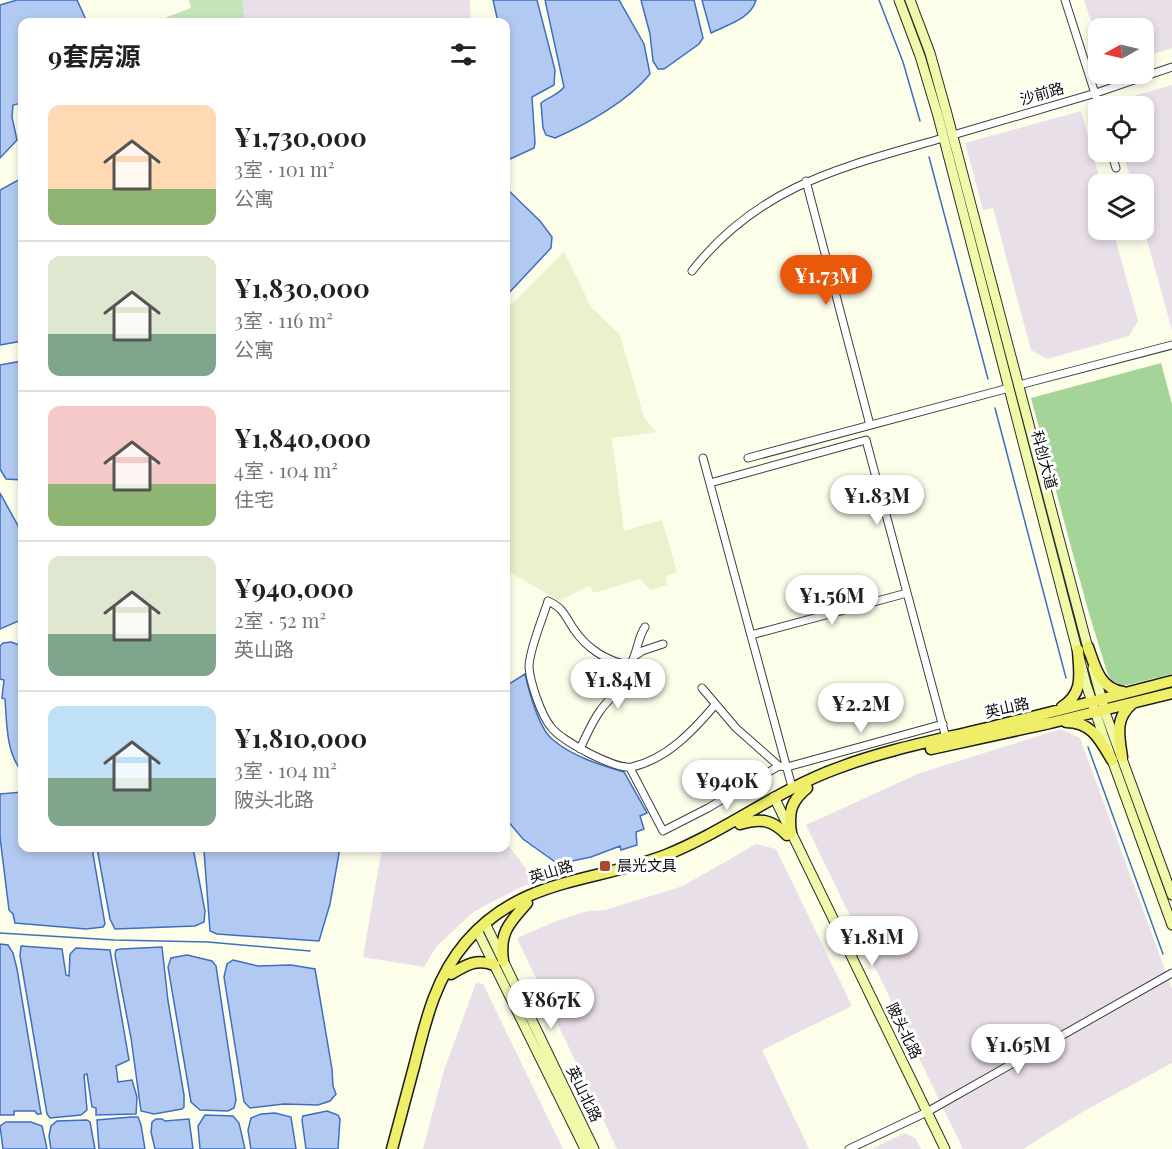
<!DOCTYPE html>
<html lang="zh">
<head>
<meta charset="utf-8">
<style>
  body { margin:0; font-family:"Playfair Display","Noto Sans SC",serif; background:#f2f2f2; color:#222; height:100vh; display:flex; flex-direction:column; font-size:22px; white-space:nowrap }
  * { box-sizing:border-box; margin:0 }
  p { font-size:20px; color:#767676 }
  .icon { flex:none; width:33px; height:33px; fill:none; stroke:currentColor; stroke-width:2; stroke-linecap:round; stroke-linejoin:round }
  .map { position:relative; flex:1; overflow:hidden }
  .sheet { position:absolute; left:18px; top:18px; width:492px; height:834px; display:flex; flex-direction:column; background:#fff; border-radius:12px; box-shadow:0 3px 9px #0003 }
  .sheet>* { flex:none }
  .needle { width:39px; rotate:262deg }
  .controls { position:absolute; left:1088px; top:18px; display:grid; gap:12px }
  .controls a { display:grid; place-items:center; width:66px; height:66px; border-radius:12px; background:#fff; box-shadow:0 3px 9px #0003; font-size:30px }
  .price { position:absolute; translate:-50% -51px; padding:0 14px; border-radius:21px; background:#fff; color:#222; font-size:20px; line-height:39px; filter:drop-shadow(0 2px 3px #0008) }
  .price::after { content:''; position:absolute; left:50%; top:36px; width:18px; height:14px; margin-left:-9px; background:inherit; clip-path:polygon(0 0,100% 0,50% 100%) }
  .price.on { background:#ea580c; color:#fff }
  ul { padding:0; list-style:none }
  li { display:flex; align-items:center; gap:18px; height:150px; padding:0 30px }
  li+li { border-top:2px solid #e0e0e0 }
  li span { display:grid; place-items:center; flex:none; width:168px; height:120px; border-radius:12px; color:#555 }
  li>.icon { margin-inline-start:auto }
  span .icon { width:72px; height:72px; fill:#fffc; stroke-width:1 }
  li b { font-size:26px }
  h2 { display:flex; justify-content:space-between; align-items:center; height:72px; padding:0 30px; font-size:26px }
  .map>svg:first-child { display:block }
</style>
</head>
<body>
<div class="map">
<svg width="1172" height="1149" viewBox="0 0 1172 1149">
  <rect width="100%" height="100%" fill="#fdfeea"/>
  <path fill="#e9dfe8" d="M242,0H470L471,22H245Z
    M1084,0H1172V48L1143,57V28H1098V42Z
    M1172,85V330L1143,226V184H1132L1123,152H1143V106H1110L1109,103Z
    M1081,111L1101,184H1098V230H1113L1138,321L1129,336L1047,359L1031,350L993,208L983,210L965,143Z
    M1061,729L1080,738L1172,989V1063L1084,1111L1023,1149H963L806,825L920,773Z
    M506,843L519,859L535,882L521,887L473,912L436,947L424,967L363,957L382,848H506Z
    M756,844L776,849L852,1006L762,1050L809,1149H617L517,938L559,920L588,911L605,910L683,886Z
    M476,983L483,984L563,1149H423L444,1070Z
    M905,1133L916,1139L921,1149H872Z"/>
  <path fill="#ebf1cc" d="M564,252L591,307L620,335L644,417L656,432L612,438L624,531L662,520L677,572L666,576L667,585L650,590L640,579L594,593L589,586L559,601L506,570V310Z"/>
  <path fill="#c3e5b7" d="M189,0H242L245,22H154L191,8Z"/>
  <path fill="#a4d497" d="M1161,363L1172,404V674L1123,686L1111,680L1107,672L1088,610L1031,398Z"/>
  <path fill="#b2caf1" stroke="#3e6ec3" stroke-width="1.5" d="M17,0H77L87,22H22V103L13,105L12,117L17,140L0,158V5Z
    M493,0H537L555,70L554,85L532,97L535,143L534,148L510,159L506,155V22H498Z
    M545,0H619L644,44L650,74C628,101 587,124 555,138L546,135L543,128L541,103C549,97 558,95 564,87Z
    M641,0H694L703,38L699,44L664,69H658L653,61L650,34Z
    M702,0H756C751,19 726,25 711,33Z
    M22,178V341L0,345V190Z
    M507,189L540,221L552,237L551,248L506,296V191Z
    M22,361V480L6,479L0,469V365Z
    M0,493L22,533V617L21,620L0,629Z
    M11,642L22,646V772C6,752 7,725 5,699L2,698L4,680L0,679V646L3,643Z
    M525,674C529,691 538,727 552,739C571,756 600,765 624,772L647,813L640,816L644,829L636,832L637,845L621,850L620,846L591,857L558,864L523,839L506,819V686Z
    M22,792V848H92L105,924L103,927L86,929L15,923L13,914L9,910L0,837V794Z
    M97,848H193L205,911L204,922L195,926L115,929L110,919Z
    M220,848H340L330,904L319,941L217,934L210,931L204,851Z
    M0,944L8,945L13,953L17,969L41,1114H37L35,1111H14V1115H0Z
    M21,946L62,949L66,975L69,976L70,954L76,948L110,950L129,1060L116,1066L118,1082L132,1080L137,1097L136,1114L96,1115V1108L92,1107L87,1074L84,1075L87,1110L81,1115L50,1118L47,1114L20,956Z
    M162,947L168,1001L184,1095V1107L182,1109L154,1114L141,1111L131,1038L115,955L116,950L121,949Z
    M187,955L212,961L216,966L236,1100L234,1108L228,1111L200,1110L191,1102L168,967L171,958Z
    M233,960L258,966L291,965L315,969L332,1069L333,1086L336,1094L330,1101L318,1105L284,1104L250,1108L244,1102L224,977L227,964Z
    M327,1111L338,1115L340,1119L338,1149H306L302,1120L303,1116Z
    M275,1113L291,1117L296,1149H251L248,1130L251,1118L261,1114Z
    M205,1115L233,1116L239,1123L245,1149H200L198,1126Z
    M131,1117H138L141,1125L145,1149H99L97,1120Z
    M156,1119H162L165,1121L189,1119L193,1149H155L151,1132L152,1122Z
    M87,1120L90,1122L95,1149H51L49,1136L51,1126L57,1121Z
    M6,1122H31L42,1126L47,1149H3L0,1126Z"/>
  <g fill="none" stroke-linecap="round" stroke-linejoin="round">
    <path stroke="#3e6ec3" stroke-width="1.5" d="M879,0L903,62L920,121
      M929,157L988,379
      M995,408L1066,678
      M1088,747L1163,954
      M0,933L114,940L208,942L310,951"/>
    <defs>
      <path id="street" d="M1065,0L1099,106
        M953,135L1096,93L1172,67
        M1111,152L1116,168
        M806,181L870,425
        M692,271C759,185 843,167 943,138
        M1019,385L1172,345
        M703,458L792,787
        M748,458L1009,388
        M710,483L866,440L946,738
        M645,627C637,639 638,652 630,665C607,662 586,648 573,628C564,614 563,608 548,601C543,618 529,650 529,667C530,682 541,715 551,727C561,741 616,770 632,767C667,759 693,731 715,705
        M751,635L907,593
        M636,655L642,651L663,644
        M702,688L736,728L779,766L787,767L943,724
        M580,749C586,736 592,722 600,711C611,695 628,686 630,665
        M630,768L663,831L708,808L779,766
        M849,1149L927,1112L1172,973"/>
      <path id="secondary" d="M899,0L920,56L938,116L1086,684L1103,735L1172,925
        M910,0L930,53L947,114L1089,652
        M1093,668L1106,715L1172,895
        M774,797L945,1149
        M485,923L594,1149
        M477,930L585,1149"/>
      <path id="primary" d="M1088,647C1095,667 1100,689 1123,692
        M1062,707C1085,692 1079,673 1078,650
        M1066,722C1092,722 1100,740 1112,760
        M931,749L1050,723L1172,693
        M1122,757C1119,736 1114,718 1133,703
        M740,824C760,818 772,819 787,835
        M791,833C788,812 791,801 807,788
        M503,961C499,933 509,923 527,903
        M451,974C466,965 477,958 494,965
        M392,1149C400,1120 407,1092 415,1063C426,1019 436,977 466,942C522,877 593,883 666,855C726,831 777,790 838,768C888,749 943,739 995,726C1054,712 1113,696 1172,681"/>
    </defs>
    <use href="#street" stroke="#3e3e3e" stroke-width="9"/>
    <use href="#secondary" stroke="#2d2d2d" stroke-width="11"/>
    <use href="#primary" stroke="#1c1c1c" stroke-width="13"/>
    <use href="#street" stroke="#fff" stroke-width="7"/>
    <use href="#secondary" stroke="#eff9a9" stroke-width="9"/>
    <use href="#primary" stroke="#efee68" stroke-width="10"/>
  </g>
  <rect fill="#b0462d" stroke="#fff" stroke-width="2" x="599" y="860" width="12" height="12" rx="3"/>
  <g text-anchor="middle" stroke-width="6" stroke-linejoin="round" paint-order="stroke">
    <g font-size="15" fill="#0b0b0b" stroke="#fff">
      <text transform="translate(1042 94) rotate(-16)" y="5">沙前路</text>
      <text transform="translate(1044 460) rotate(75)" y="5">科创大道</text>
      <text transform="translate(1007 708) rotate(-13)" y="5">英山路</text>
      <text transform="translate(551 872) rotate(-17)" y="5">英山路</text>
      <text transform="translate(904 1031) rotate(64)" y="5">陂头北路</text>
      <text transform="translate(584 1094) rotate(64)" y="5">英山北路</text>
    </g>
    <g font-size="15" fill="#0b0b0b" stroke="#fff" text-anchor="start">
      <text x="617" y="871">晨光文具</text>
    </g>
  </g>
</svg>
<div class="controls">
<a><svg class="needle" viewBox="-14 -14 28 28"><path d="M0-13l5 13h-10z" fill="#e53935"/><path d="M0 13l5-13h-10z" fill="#767676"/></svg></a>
<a><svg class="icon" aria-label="locate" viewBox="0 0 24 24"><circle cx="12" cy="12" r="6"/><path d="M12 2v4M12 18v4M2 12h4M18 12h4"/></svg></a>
<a><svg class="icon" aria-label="layers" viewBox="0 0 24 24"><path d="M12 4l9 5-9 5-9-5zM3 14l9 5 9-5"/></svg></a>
</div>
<b class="price on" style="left:826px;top:306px">¥1.73M</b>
<b class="price" style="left:877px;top:526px">¥1.83M</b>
<b class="price" style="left:832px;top:626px">¥1.56M</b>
<b class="price" style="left:618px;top:710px">¥1.84M</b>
<b class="price" style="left:861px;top:734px">¥2.2M</b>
<b class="price" style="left:727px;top:811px">¥940K</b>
<b class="price" style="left:872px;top:967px">¥1.81M</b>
<b class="price" style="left:551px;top:1030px">¥867K</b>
<b class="price" style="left:1018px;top:1075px">¥1.65M</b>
<section class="sheet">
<h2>9套房源<svg class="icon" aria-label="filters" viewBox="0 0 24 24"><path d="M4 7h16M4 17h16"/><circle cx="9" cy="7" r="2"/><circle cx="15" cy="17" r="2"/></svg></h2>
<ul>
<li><span style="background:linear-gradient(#ffd9b3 70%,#8fb573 0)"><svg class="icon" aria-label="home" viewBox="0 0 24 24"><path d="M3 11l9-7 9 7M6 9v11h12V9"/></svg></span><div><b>¥1,730,000</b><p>3室 · 101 m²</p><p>公寓</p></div></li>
<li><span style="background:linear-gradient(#dfe7d0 65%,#7fa58c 0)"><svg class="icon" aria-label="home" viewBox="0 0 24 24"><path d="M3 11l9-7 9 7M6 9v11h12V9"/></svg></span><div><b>¥1,830,000</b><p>3室 · 116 m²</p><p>公寓</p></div></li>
<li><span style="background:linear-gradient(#f6c9c9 65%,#8fb573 0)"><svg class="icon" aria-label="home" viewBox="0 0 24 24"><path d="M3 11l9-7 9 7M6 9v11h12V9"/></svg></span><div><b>¥1,840,000</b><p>4室 · 104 m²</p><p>住宅</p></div></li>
<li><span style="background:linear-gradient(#dfe7d0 65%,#7fa58c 0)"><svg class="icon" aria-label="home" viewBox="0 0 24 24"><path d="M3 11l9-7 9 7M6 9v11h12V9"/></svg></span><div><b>¥940,000</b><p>2室 · 52 m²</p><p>英山路</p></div></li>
<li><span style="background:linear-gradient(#bfe0f5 60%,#7fa58c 0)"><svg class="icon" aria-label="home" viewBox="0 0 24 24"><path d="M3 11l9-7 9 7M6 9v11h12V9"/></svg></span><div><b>¥1,810,000</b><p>3室 · 104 m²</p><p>陂头北路</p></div></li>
</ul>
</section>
</div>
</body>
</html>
